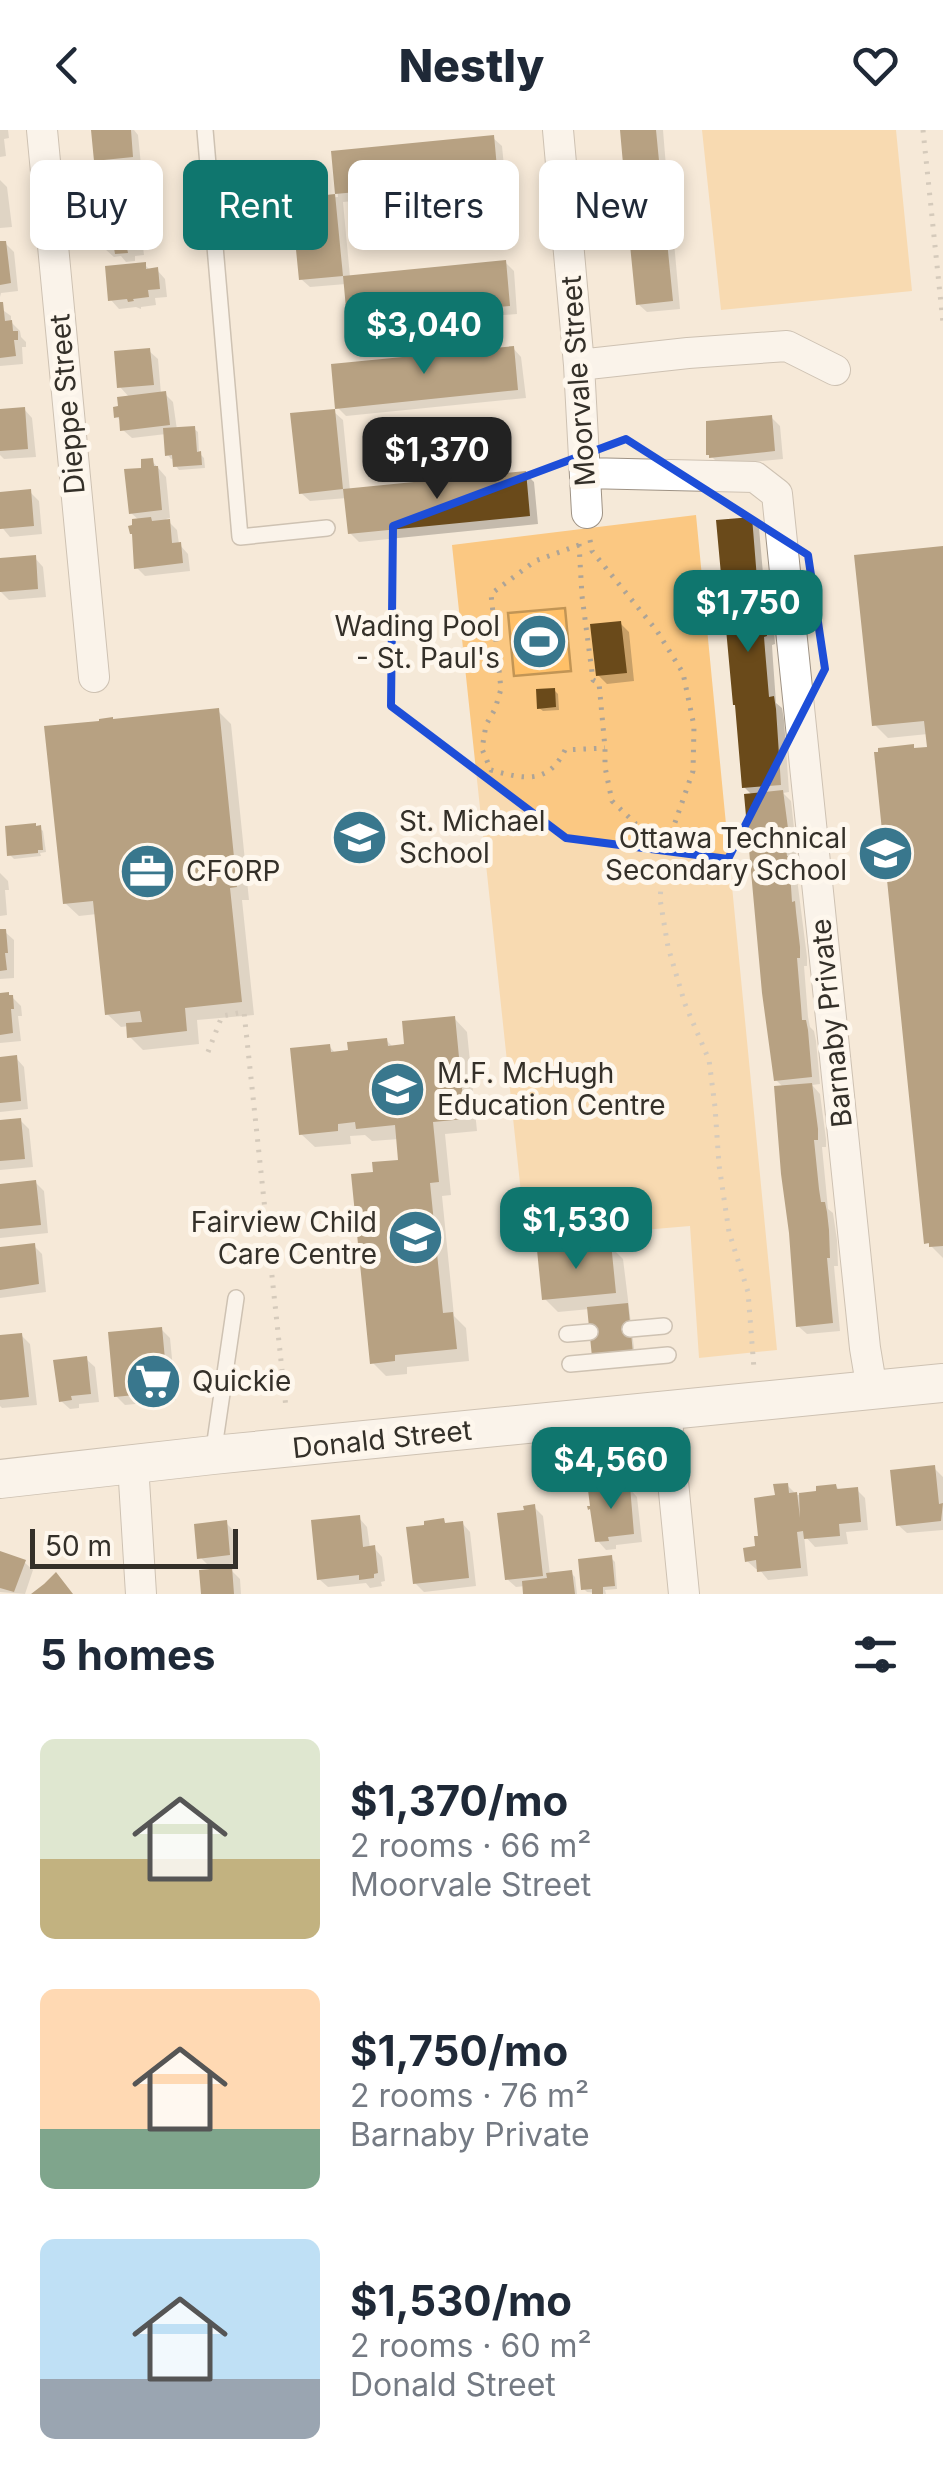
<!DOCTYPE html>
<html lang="en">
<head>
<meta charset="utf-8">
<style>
  body { margin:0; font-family:Inter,sans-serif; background:#f2f2f3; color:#1f2937; height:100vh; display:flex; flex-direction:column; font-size:38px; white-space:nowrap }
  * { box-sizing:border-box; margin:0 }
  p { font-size:32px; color:#747a83 }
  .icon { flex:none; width:55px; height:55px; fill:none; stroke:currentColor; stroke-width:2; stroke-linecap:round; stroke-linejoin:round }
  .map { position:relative; height:1464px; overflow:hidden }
  .drawer { display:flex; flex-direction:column; background:#fff; flex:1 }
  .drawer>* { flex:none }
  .top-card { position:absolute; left:30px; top:30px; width:885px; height:90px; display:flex; gap:20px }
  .scale { position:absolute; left:30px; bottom:25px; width:208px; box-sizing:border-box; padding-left:10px; border:5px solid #343029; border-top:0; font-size:28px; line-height:35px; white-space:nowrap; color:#343029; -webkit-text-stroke:8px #fef7ed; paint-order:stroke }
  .price { position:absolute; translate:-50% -85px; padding:0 22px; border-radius:20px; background:#0f766e; color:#fff; font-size:32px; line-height:65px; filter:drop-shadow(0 2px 5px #0008) }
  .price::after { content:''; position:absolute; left:50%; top:60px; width:30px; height:22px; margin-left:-15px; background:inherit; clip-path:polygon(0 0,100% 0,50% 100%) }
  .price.active { background:#222; color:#fff }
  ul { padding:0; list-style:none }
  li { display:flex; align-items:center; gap:30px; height:250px; padding:0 40px }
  li span { display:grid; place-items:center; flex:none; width:280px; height:200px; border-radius:15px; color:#555 }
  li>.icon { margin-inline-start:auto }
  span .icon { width:120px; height:120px; fill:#fffc; stroke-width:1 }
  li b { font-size:42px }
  h2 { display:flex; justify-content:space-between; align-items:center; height:120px; padding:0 40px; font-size:42px }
  .pill { padding:0 35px; border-radius:15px; background:#fff; box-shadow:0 5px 15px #0003; font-size:35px; line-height:90px }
  .pill.active { background:#0f766e; color:#fff }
  header { display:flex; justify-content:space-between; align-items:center; height:130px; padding:0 40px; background:#fff; font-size:45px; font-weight:800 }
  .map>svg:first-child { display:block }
</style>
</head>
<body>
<header><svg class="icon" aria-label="back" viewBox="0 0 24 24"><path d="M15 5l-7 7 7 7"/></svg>Nestly<svg class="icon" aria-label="heart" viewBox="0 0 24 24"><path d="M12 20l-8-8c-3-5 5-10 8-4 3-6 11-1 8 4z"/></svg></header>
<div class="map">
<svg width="943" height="1464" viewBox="0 0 943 1464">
  <rect width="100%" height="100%" fill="#f5e9d8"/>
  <path fill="#fbc882" d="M702,0H896L912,161L721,180Z
    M696,385L777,1220L699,1228L690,1096L526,1110L452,415Z"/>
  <path fill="#ffc068" stroke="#c29555" stroke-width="2.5" d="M565,478L571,541L514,546L508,483Z"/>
  <path fill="#0003" d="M0,0H8L9,8L4,9L6,26L0,27Z
    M94,0H134L138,5L141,35L105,38L96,30Z
    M622,0H663L667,49L635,52L626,44Z
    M493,8L502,16L506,57L343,72L350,147L505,132L514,141L517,184L358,197L350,188L346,154L310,157L301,149L294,71L338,67L334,23Z
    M0,50L7,57L12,97L0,98Z
    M130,76L139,85L141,96L145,95L154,104L155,116L143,117L144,125L135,126V131L126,132L121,126L114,127L105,119L122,81Z
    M665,104L674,112L680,179L647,182L638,174Z
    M5,113L14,122L18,161L1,163L0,167V114Z
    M145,135L151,141L157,140L165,149L167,167L155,168L156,175L141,177V179L136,177L119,179L111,170Z
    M0,178L11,186V192L20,201L21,207L26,212V217H22L23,234L0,236Z
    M513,218L521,227L526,268L346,286L338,278Z
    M149,221L158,229L161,264H165L173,272L177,300L194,299L198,302L199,323L204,328L205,338L179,340L176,336L175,328L171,329L168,325L166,304L132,308L123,300L122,292L117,287L130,268L120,257Z
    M24,279L32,288L36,327L4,329L0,325V282Z
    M334,282L343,290L350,361L525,343L534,352L538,394L359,412L350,403L347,368L310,371L301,363Z
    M771,287L780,296L783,329L720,335L709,324Z
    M152,331L166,347L170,388L166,389L177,400L179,414L188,424L190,441L145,446L137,438L140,391L131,383L144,340Z
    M30,362L39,371L42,404L10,407L0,395V365Z
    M751,390L759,398L764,455L769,460L772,472L775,514L772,515L773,531L776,573L782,578L784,590L789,662L783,663L791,671L796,716V724L794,725L807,827V836H804L808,887L810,897L814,901L816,911L820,954L812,955L820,964L826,1009V1017H822L828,1079L833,1083L837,1110L838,1136H834L840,1201L807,1204L798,1196L784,958L776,950L752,665L744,657Z
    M943,418V1128L927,1112L913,617L916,620L929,619L928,604L888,608L875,595Z
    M35,428L43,437L46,467L9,470L0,461V431Z
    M620,493L629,502L634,551L607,554L598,545Z
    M554,560L558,564L559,580L543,581L539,578Z
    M218,581L231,594L249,770H242L254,885L197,890L199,914L143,920L130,907L129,896L121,897L107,884L97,784L79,786L65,773Z
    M35,695L43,701L46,722L40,723L41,726L14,729L10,725Z
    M0,743L8,751L9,760H5L7,785L0,786Z
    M0,802H5L14,810V848L0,849Z
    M0,866L12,867L21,876L22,886H18L21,911L0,913Z
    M454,888L467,902L477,1001L445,1004L451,1065L442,1066L454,1186L466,1198L469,1231L407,1237V1244L386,1246L373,1233L376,1045L401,1032L399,1009L372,1011L365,1005L350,1006L351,1014L315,1017L301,1004L329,916L336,924L386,910L394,918L407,916Z
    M16,928L24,937L28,979L0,982V929Z
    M20,990L29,999L33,1037L0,1040V992Z
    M35,1052L44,1061L48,1103L0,1108V1056Z
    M34,1116L42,1124L46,1162L0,1168V1119Z
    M610,1116L623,1129L635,1226L590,1179L558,1182L545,1169Z
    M161,1199L170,1208L176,1270L125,1275L116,1266Z
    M21,1205L30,1214L37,1275L2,1278L0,1276V1207Z
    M86,1229L95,1237L99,1272L79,1274V1278L70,1279L61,1271Z
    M934,1338L943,1347V1400L907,1403L898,1395Z
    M787,1355L797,1365L819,1364L836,1356L841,1362L857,1360L865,1368L868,1400L846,1402L848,1414L815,1417L804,1405L808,1446L768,1450L759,1439H756L747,1431L757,1418L778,1367Z
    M629,1358L637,1367L642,1412L616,1415V1419L606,1420L598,1411L613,1360Z
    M534,1377L543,1386L550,1445L571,1443L575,1447L577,1464H526L525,1456L516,1457L507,1449L526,1382Z
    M359,1388L367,1397L370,1418H374L382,1427L385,1451L381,1452L382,1456L370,1458L366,1453L328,1457L319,1449Z
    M443,1391L447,1395L462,1393L470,1402L476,1456L424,1462L415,1453Z
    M226,1393L235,1402L238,1433L209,1436L200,1427Z
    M0,1424L24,1432L33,1440L25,1464L0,1462Z
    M611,1428L615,1432L617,1459L605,1460L606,1464L587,1462L583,1458Z
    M231,1440L240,1449L241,1464H204Z"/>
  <path fill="#6a4a1a" d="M91,0H131L133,27L94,31Z
    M620,0H656L660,41L624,45Z
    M494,5L498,49L335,64L331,21Z
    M335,64L343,146L299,150L291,69Z
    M131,73L134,94L146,93L147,108L136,109L137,117L127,118L128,123L115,124L114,118L103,120L97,80L120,79L119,74Z
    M666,101L673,171L636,175L629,105Z
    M0,111H6L11,153L0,155Z
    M506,130L510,176L347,189L343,146Z
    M146,132V139L158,137L160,159L148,160L149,167L133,169L134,171L128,172L127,169L108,171L105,136Z
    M0,172H3L5,191L12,190L13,201H18V210H14L16,226L0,228Z
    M514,216L518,260L335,279L331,234Z
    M150,218L154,255L117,258L114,221Z
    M166,261L170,295L120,301L119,287L114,288L113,277L118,276L117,267Z
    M25,277L28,319L0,321V279Z
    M335,279L343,359L299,364L290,283Z
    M772,285L775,321L709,328V325H706V291Z
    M195,296L197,322L201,321L202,335L173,337L172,325L165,326L163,298Z
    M153,328L154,336H158L162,380L129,384L124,339L141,338V329Z
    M526,341L530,386L348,404L343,359Z
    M31,359L34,396L0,399V362Z
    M151,387L152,391L170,389L172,413L181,412L183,433L134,439L132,404H130L128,396L132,395V389Z
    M752,387L757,449H762V461H764L767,506L764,507L765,520L769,567L774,566L776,579L781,655L742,658L735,575H733L716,390Z
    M943,416V1116L929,1117V1113L924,1114L874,622H878V618L914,614V618L927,617L924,591L872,596L854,425Z
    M36,425L38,459L0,462V428Z
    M621,491L627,543L596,546L590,494Z
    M555,558L556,577L537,579L536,559Z
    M219,578L237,757L230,758L242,872L185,878L187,901L127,908L126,893L142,892L140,881L105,885L93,771L63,774L44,596L99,591V589L113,587V589Z
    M783,660L789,706V716L786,717L787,726H789L792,772L795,771L796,782L800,817V828H797L801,876L802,890H806L808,900L812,947L774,951L762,863L744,664Z
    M36,693V696L41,695L43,720H38V723L7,726L5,696Z
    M0,799H6L8,823H5L7,840L0,841Z
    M9,862V865H13L14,879H11L13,903L0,905V863Z
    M455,886L465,989L433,992L439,1052L430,1053L443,1183L453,1182L457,1219L395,1225V1231L370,1234L351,1044L373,1042L372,1032L398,1030L395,995L356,999L355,992L338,994V1001L299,1005L290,918L330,914L331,922L348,920L347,912L387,908L388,916L404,914L402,891Z
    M17,925L21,971L0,973V927Z
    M812,953L818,999V1010H814L819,1059L821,1072H825L827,1082L829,1100L830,1128H827L833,1193L796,1197L789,1103L781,1044L774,956Z
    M21,988L25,1029L0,1031V990Z
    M36,1050L41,1095L0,1099V1054Z
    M35,1113L39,1154L0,1160V1117Z
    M611,1113L616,1163L542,1170L537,1120Z
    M628,1173L633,1223L592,1227L587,1177Z
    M162,1197L168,1262L114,1267L108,1202Z
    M22,1203L29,1267L0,1270V1205Z
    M87,1226L91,1264L71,1266L72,1270L59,1272L53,1230Z
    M935,1335L939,1374L943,1373L941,1391L896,1396L890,1340Z
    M788,1353L789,1363L797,1362L800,1388L799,1363L816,1361V1356L836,1354L837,1359L858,1357L861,1392L839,1394L840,1406L804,1409L803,1401L797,1402L801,1438L757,1442L756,1430L745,1432L743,1418L755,1416L754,1406H758L754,1368L775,1365L773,1354Z
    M612,1355V1358L630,1356L634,1404L608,1407L609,1411L595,1412L590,1379L588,1380L587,1376H590L588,1360Z
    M535,1374L543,1446L505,1450L497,1383L524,1380L523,1376Z
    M360,1385L363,1417L375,1415L378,1443L374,1444V1448L359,1450V1445L317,1450L311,1390Z
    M444,1388L445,1393L463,1391L469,1448L413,1454L406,1397L424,1395V1391Z
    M227,1390L230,1425L197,1429L194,1394Z
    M0,1421L26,1430L14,1462L0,1458Z
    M612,1425L615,1456L603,1457V1464H592V1459L581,1460L578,1429Z
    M232,1437L234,1464H201L199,1440Z
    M572,1440L575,1464H523L522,1451L547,1448L546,1443Z
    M56,1442L73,1464H31L44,1454Z"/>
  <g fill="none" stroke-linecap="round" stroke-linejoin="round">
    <defs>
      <path id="service" d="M205,0L240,407L327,398
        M630,1199L664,1196
        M567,1204L590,1202
        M570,1234L668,1225
        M213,1325L236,1168"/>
      <path id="minor" d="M42,0L94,547
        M558,0L579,235L587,383
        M579,235L688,223L787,216L835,240
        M585,343L755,347L777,364L865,1218L872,1260
        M666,1280L684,1464
        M133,1334L141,1464"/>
      <path id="tertiary" d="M0,1349L213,1325L943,1253"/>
    </defs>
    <use href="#service" stroke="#9e9284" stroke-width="18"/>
    <use href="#minor" stroke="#9e9284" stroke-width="32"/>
    <use href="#tertiary" stroke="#9e9284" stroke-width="40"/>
    <path stroke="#ada497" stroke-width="5" stroke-dasharray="2.5 8" stroke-linecap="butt" d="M923,0L943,193
      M590,410L592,421L657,501L683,543L694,596L693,641L664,724L660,769L668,817L685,874L709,930L715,977L719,1035L729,1102L748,1162L754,1239
      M579,414L582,466L593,550L599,553L605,618V637L612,671L636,694L669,708
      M579,415L535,431L491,464L501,559L495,579L486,595L482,619L491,640C523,649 548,655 565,620L605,618
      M208,922L222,886L244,882L286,1278"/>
    <use href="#service" stroke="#fff" stroke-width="15"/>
    <use href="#minor" stroke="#fff" stroke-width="30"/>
    <use href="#tertiary" stroke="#fff" stroke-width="38"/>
  </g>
  <path d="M0 0H943V1464H0ZM626,309L808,425L825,539L728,729L566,708L391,576L393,396Z" fill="#f5e9d8" fill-opacity=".55" fill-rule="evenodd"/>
  <path fill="none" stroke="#1d4ed8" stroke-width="8" stroke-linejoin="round" d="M626,309L808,425L825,539L728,729L566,708L391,576L393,396Z"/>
  <defs>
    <symbol id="stadium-disc" viewBox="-11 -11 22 22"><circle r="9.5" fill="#39778d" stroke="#fef7ed"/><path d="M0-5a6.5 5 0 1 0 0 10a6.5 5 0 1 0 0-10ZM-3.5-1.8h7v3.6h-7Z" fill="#fff"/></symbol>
    <symbol id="school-disc" viewBox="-11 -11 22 22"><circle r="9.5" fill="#39778d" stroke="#fef7ed"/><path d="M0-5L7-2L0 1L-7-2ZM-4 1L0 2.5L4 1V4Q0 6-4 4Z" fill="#fff"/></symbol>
    <symbol id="office-disc" viewBox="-11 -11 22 22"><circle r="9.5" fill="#39778d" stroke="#fef7ed"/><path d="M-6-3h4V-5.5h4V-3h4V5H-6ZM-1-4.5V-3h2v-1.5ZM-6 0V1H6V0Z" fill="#fff"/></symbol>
    <symbol id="supermarket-disc" viewBox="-11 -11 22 22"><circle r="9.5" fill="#39778d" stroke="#fef7ed"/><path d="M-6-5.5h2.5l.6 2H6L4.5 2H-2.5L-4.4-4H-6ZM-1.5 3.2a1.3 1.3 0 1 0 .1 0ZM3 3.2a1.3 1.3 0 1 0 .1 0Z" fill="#fff"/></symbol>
  </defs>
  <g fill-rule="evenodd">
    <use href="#stadium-disc" x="508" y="480" width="63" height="63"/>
    <use href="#school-disc" x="328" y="676" width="63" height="63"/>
    <use href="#school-disc" x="854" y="692" width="63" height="63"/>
    <use href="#office-disc" x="116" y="710" width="63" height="63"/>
    <use href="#school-disc" x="366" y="928" width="63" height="63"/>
    <use href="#school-disc" x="384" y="1076" width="63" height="63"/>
    <use href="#supermarket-disc" x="122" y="1220" width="63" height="63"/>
  </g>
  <g text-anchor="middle" stroke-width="10" stroke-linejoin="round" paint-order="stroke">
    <g font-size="28" fill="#343029" stroke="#fef7ed">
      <text transform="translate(578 251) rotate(-94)" y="10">Moorvale Street</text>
      <text transform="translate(67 274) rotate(-95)" y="10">Dieppe Street</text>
      <text transform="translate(831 893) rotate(-96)" y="10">Barnaby Private</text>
      <text transform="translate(382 1309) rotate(-6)" y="10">Donald Street</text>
    </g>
    <g font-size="28" fill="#343029" stroke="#fef7ed" text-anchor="start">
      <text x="500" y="506" text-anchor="end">Wading Pool<tspan x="500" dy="32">- St. Paul's</tspan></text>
      <text x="399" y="701">St. Michael<tspan x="399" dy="32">School</tspan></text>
      <text x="847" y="718" text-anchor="end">Ottawa Technical<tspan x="847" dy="32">Secondary School</tspan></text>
      <text x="186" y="751">CFORP</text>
      <text x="437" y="953">M.F. McHugh<tspan x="437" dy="32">Education Centre</tspan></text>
      <text x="377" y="1102" text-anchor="end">Fairview Child<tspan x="377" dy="32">Care Centre</tspan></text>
      <text x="192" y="1261">Quickie</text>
    </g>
  </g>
</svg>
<div class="scale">50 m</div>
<b class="price" style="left:424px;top:247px">$3,040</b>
<b class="price active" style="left:437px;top:372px">$1,370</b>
<b class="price" style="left:748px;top:525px">$1,750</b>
<b class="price" style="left:576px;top:1142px">$1,530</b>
<b class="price" style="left:611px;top:1382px">$4,560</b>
<div class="top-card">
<a class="pill">Buy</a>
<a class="pill active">Rent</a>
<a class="pill">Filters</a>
<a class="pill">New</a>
</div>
</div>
<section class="drawer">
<h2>5 homes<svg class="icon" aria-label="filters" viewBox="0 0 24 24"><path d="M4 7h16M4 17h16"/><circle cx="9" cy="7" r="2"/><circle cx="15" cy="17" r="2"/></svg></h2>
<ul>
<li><span style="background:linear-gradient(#dfe7d0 60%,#c2b280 0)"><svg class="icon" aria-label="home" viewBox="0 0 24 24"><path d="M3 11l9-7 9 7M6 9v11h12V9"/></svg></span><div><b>$1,370/mo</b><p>2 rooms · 66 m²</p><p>Moorvale Street</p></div></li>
<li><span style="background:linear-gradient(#ffd9b3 70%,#7fa58c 0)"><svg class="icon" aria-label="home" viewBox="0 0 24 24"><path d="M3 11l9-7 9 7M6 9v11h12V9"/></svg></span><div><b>$1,750/mo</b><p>2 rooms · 76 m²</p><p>Barnaby Private</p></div></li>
<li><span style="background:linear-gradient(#bfe0f5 70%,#9aa5b1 0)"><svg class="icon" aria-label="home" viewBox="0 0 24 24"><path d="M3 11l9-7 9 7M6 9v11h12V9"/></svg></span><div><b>$1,530/mo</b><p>2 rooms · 60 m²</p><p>Donald Street</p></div></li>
</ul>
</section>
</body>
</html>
